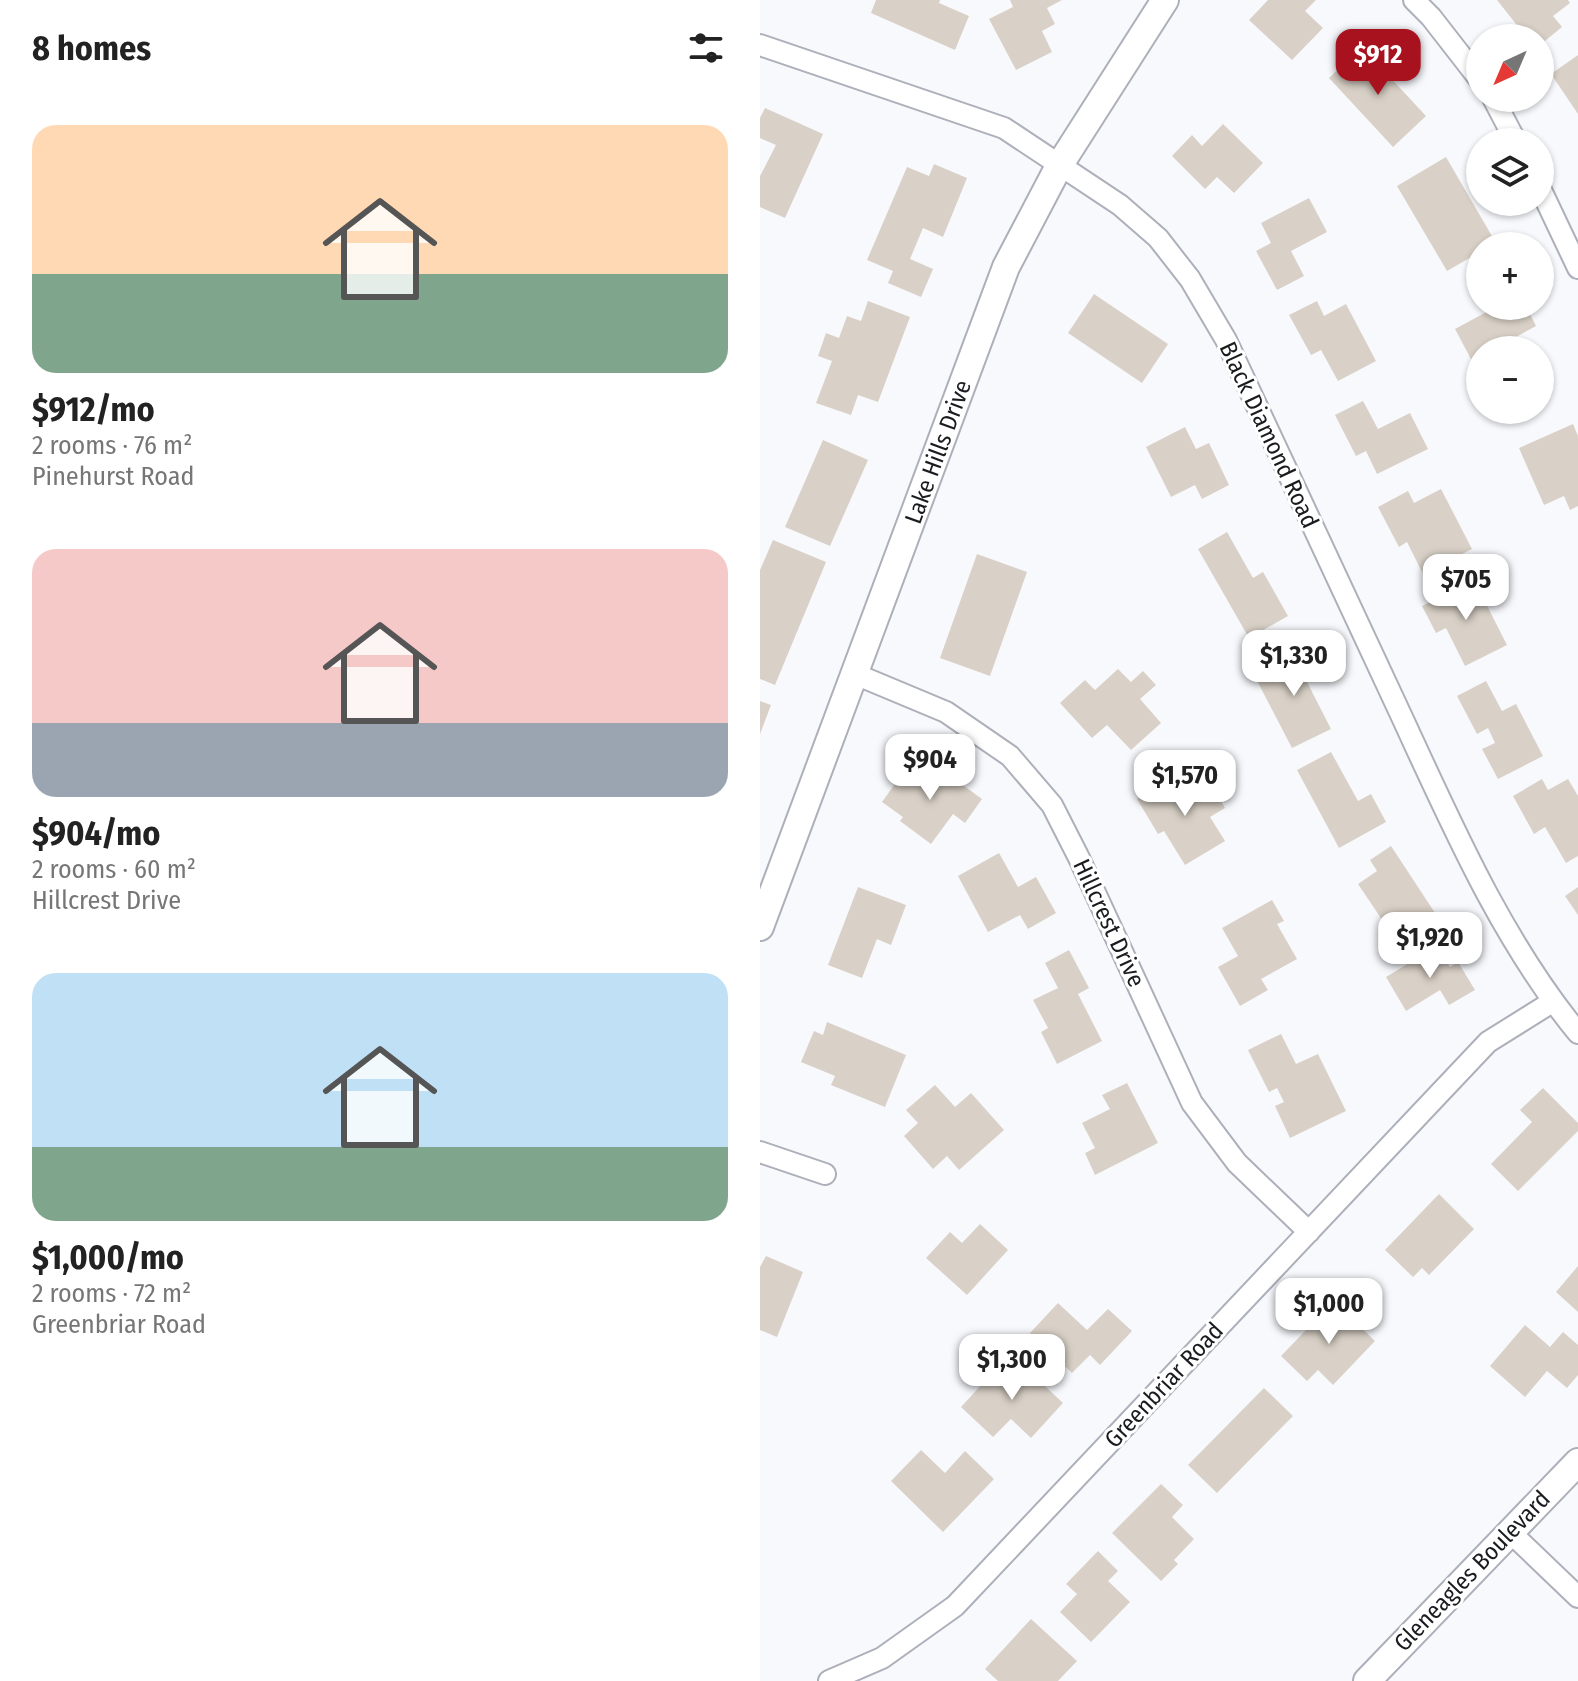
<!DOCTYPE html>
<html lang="en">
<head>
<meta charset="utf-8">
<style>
  body { margin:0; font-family:"Fira Sans Condensed",sans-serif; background:#f2f2f2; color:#222; height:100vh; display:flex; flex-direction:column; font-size:30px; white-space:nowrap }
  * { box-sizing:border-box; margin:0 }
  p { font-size:26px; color:#767676 }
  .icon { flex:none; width:44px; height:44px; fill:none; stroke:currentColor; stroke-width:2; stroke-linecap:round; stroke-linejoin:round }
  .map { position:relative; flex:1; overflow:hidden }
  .side { display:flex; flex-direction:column; background:#fff; width:760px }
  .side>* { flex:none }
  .needle { width:52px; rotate:224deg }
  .controls { position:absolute; left:706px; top:24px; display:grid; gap:16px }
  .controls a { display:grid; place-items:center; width:88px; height:88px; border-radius:50%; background:#fff; box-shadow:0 2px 6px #0004; font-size:40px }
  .price { position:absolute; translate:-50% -68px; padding:0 18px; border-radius:16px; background:#fff; color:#222; font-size:26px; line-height:52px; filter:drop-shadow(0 2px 4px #0008) }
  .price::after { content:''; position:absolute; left:50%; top:48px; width:24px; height:18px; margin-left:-12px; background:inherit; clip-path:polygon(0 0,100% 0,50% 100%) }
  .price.on { background:#a8111e; color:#fff }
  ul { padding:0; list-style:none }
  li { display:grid; align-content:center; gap:16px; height:424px; padding:0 32px }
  li span { display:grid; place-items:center; height:248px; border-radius:24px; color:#555 }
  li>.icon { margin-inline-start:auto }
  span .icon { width:144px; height:144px; fill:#fffc; stroke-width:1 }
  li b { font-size:34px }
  h2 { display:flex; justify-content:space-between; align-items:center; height:96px; padding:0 32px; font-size:34px }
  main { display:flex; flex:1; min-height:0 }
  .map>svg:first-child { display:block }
</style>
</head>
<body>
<main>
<section class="side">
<h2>8 homes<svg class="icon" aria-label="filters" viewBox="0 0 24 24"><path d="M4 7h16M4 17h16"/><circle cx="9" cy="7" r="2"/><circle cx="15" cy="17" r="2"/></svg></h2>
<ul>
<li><span style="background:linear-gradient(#ffd9b3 60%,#7fa58c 0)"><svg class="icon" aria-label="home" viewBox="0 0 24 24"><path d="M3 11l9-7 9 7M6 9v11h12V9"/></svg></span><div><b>$912/mo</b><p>2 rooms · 76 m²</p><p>Pinehurst Road</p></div></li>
<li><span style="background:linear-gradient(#f6c9c9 70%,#9aa5b1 0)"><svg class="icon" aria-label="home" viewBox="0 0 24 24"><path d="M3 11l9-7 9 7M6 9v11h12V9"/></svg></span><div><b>$904/mo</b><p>2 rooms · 60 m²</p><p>Hillcrest Drive</p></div></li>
<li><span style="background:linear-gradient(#bfe0f5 70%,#7fa58c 0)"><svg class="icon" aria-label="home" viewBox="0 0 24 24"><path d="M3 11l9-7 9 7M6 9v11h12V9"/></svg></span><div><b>$1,000/mo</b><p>2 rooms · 72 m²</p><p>Greenbriar Road</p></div></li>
</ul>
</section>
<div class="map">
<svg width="818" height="1681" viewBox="0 0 818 1681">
  <rect width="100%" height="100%" fill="#f8f9fd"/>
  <path fill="#d9d1c7" d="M116,0H180L179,3L209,16L195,50L111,13Z
    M250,0H302L287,8L295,24L282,31L292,52L256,70L229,19L253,7Z
    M508,0H556L545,11L563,28L532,60L489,20Z
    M737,0H808L810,3L793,16L802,27L780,45V38H767Z
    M602,47L666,116L633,147L569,78Z
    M818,55V114L791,74Z
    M5,108L63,134L25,218L0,207V176L16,145L0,138V118Z
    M463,124L503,163L474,193L457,177L445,189L412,156L432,135L442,146Z
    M686,157L736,243L730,246H720V252L687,271L637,186Z
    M174,164L207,178L183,237L163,228L150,259L173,269L161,297L128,283L133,271L107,260L147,167L169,176Z
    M549,198L567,232L531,251L544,276L517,290L496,251L511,243L501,223Z
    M334,294L408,344L382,383L308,333Z
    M108,301L150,317L118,402L98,395L91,415L56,403L72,361L58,356L66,333L79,338L87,316L101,321Z
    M557,301L564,316L586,304L616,361L578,381L561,350L551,355L529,315Z
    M731,306H766L776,326L756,337L763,350H720V376L695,329L732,309Z
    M603,401L618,429L650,413L668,449L617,474L606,451L596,456L575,415Z
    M813,424L818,436V506L810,510L804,496L784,505L759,448Z
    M425,427L436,449L449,443L469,485L442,499L435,485L411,497L386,447Z
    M63,440L108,460L70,546L25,527Z
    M681,489L712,549L663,574L647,542L639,547L618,507L648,491L654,503Z
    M467,532L493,578L503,572L528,616L489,638L438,549Z
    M13,540L66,562L15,685L0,679V570Z
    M217,554L267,572L230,676L180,658Z
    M714,580L747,645L705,666L686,628L676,633L662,606Z
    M545,649L558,677L547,682L571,729L532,748L494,675Z
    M358,669L371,682L383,671L396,685L380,699L401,723L371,750L347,725L332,738L300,703L325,680L335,690Z
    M726,681L742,711L756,704L783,756L738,779L722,749L735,743L728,728L717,734L697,696Z
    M0,701L11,705L0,734Z
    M571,752L598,801L611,794L626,822L579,848L537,770Z
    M150,763L174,781L182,770L222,799L205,823L193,814L171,844L140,821L143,817L122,802Z
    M430,778L440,793L452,786L465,808L450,817L465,841L425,865L404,831L398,834L377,799L403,783L408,791Z
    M782,779L788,790L808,779L818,796V856L806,863L785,827L774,834L753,796Z
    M631,846L679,919L639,945L598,884L617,871L610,860Z
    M239,853L258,887L276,877L296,913L268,929L260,915L228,932L198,876Z
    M98,887L146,905L131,945L117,939L102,978L68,965Z
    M818,887V915L805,896Z
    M512,900L524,921L517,924L537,959L501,979L508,990L480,1006L458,967L478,956L462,928Z
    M677,946L690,967L698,962L715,990L689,1005L680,990L646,1011L626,977Z
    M309,950L329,988L318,994L342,1041L297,1064L281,1032L288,1028L273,1000L298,988L285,963Z
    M67,1022L146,1055L125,1107L71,1085L75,1076L41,1062L54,1031L63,1035Z
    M521,1034L536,1064L558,1054L586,1111L530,1138L515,1106L524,1102L517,1088L509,1092L488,1050Z
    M367,1083L398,1143L335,1175L325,1153L335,1148L322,1123L350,1109L342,1095Z
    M175,1085L195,1107L211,1093L244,1130L199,1170L187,1156L173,1169L144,1136L158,1123L146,1110Z
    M783,1088L818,1123V1131L758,1191L731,1164L772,1122L760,1110Z
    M679,1194L714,1229L669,1275L662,1268L653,1277L625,1250Z
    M220,1224L248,1250L207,1295L166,1258L190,1232L202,1243Z
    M6,1256L43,1272L17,1337L0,1330V1267Z
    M818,1266V1312L796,1292Z
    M574,1301L615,1341L573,1385L558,1370L547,1381L521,1356Z
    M298,1303L327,1330L348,1309L372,1331L340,1365L330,1355L312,1373L270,1333Z
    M765,1325L790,1347L803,1332L818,1345V1375L807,1388L787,1371L765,1397L730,1366Z
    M266,1352L277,1364L267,1373L256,1361Z
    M244,1360L266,1381L272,1374L303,1403L271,1438L251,1419L233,1437L201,1407Z
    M504,1388L533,1416L457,1493L428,1465Z
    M161,1450L185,1473L205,1451L234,1479L183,1532L131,1481Z
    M401,1484L423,1505L412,1517L434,1539L414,1560L418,1564L401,1581L352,1533Z
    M338,1551L358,1571L348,1581L370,1602L331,1642L300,1612L317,1594L306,1584Z
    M271,1619L317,1661L298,1681H238L225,1669Z"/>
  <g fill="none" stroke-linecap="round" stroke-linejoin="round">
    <defs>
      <path id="minor" d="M654,0L671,17L720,80
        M0,45L244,128L360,205L398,238L430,279L466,340C524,465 582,590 641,715C692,825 741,939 818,1033
        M733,98L756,142
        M780,188L818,268
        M95,674L186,712L250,756L292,805L319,858L432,1103L477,1163L549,1232
        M0,1152L65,1174
        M749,1531L818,1597
        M69,1681L122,1658L195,1606L728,1042L792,1002"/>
      <path id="tertiary" d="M0,927L246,267L299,166L405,0
        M607,1681L818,1462"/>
    </defs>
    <use href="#minor" stroke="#adafba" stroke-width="24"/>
    <use href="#tertiary" stroke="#adafba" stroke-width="30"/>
    <use href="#minor" stroke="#fff" stroke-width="20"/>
    <use href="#tertiary" stroke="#fff" stroke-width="26"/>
  </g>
  <g text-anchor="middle" stroke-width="6" stroke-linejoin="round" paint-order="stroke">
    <g font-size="24" fill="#1a1b1f" stroke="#fff">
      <text transform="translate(509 435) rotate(65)" y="8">Black Diamond Road</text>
      <text transform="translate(178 452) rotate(-70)" y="8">Lake Hills Drive</text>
      <text transform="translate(349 923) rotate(65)" y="8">Hillcrest Drive</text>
      <text transform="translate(404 1385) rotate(-47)" y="8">Greenbriar Road</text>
      <text transform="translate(712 1571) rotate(-46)" y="8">Gleneagles Boulevard</text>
    </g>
  </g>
</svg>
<div class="controls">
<a><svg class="needle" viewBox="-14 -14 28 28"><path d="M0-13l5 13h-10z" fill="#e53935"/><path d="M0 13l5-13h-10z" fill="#767676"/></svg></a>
<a><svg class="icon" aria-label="layers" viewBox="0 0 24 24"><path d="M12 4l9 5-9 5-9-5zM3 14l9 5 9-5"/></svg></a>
<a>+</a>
<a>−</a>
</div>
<b class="price on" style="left:618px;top:97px">$912</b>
<b class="price" style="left:706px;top:622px">$705</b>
<b class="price" style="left:534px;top:698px">$1,330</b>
<b class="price" style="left:170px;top:802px">$904</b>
<b class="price" style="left:425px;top:818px">$1,570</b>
<b class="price" style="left:670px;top:980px">$1,920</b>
<b class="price" style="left:569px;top:1346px">$1,000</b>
<b class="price" style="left:252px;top:1402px">$1,300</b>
</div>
</main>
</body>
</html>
